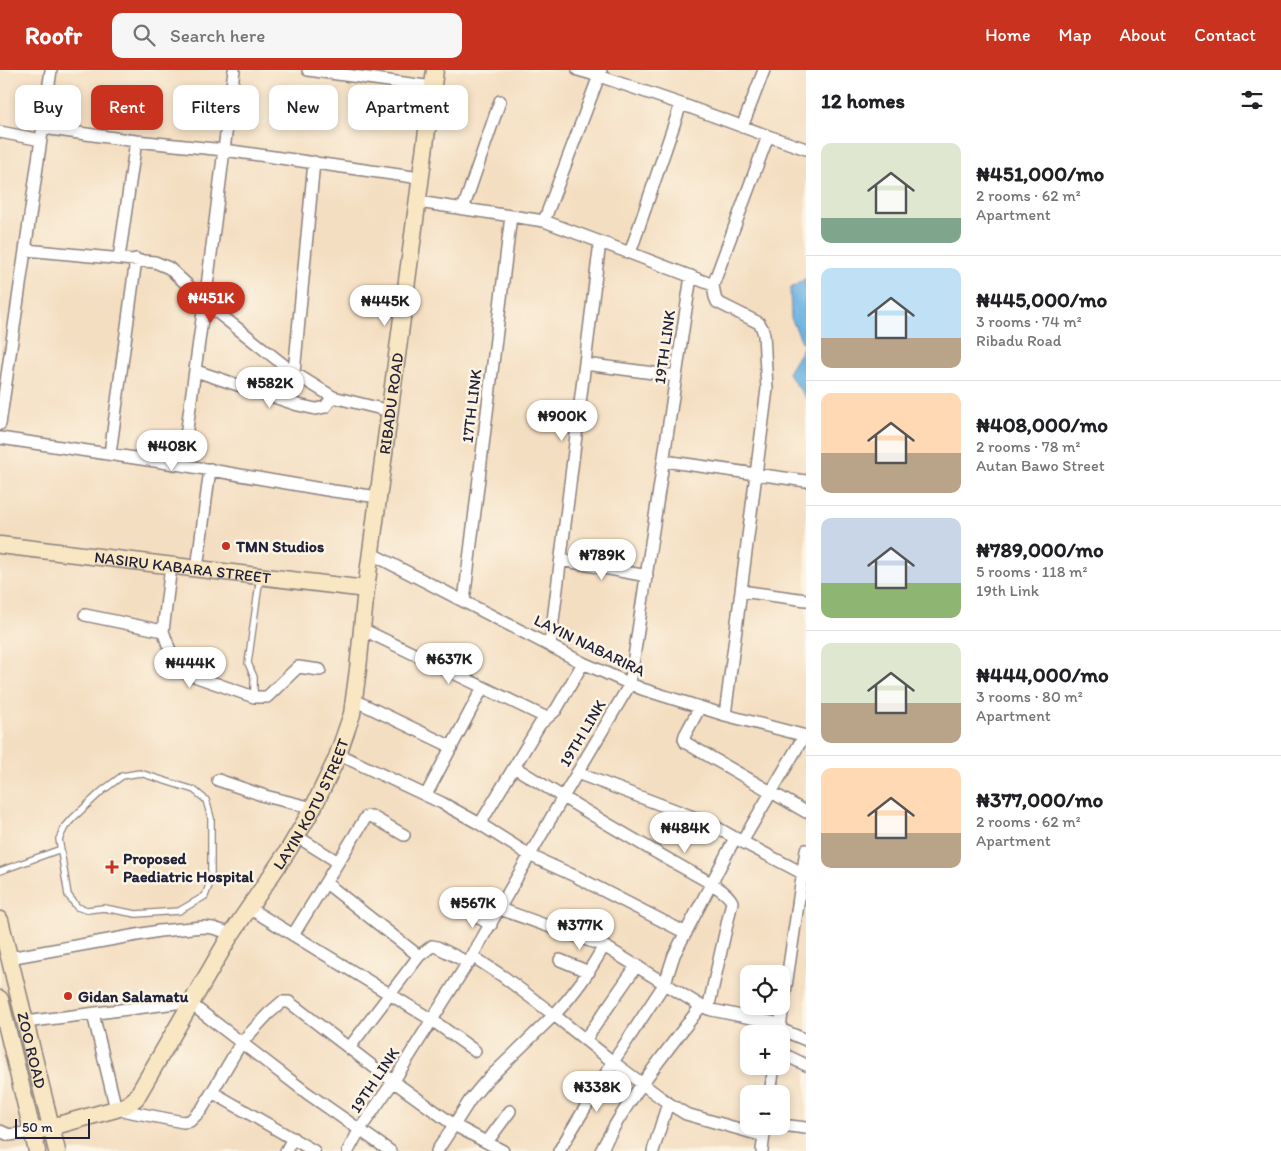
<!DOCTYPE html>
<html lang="en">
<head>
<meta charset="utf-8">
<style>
  body { margin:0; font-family:Itim,sans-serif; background:#f6f6f6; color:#202124; height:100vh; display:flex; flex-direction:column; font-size:19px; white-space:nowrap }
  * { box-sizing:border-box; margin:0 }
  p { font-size:16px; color:#757577 }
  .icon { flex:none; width:28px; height:28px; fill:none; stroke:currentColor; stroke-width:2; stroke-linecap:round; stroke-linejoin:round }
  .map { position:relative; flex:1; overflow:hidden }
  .sheet { display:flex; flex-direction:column; background:#fff; width:475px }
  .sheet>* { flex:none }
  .banner { position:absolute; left:15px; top:15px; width:475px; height:45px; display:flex; gap:10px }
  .tools { position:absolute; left:740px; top:895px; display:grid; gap:10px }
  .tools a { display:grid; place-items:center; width:50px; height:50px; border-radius:10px; background:#fff; box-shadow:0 2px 8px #0003; font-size:25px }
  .scale { position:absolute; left:15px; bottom:12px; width:75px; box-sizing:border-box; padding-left:5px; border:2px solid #22223b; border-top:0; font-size:14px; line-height:18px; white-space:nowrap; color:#22223b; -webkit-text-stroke:4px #fcf5e5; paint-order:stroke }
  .price { position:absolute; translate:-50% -42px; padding:0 11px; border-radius:18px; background:#fff; color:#222; font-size:16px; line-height:32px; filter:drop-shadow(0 1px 2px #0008) }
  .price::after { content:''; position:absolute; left:50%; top:30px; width:15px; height:11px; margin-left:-8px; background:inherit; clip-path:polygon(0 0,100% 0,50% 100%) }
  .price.selected { background:#c8321e; color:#fff }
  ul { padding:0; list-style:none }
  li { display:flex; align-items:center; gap:15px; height:125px; padding:0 15px }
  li+li { border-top:1px solid #e0e0e0 }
  li span { display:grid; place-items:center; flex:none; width:140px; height:100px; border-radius:10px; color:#555 }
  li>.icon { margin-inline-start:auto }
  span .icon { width:60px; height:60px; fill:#fffc; stroke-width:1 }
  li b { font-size:21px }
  h2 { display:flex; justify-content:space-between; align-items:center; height:60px; padding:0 15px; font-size:21px }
  .tag { padding:0 18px; border-radius:10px; background:#fff; box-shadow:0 2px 8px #0003; font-size:18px; line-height:45px }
  .tag.selected { background:#c8321e; color:#fff }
  header { display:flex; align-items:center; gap:30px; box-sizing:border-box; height:70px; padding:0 25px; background:#c8321e; color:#fff }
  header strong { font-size:24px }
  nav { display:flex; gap:28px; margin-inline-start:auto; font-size:18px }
  .search { width:350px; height:45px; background:#f6f6f6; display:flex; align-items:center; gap:12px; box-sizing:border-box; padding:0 18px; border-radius:10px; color:#757577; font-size:19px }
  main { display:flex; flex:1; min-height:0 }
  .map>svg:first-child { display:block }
</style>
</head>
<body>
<header>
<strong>Roofr</strong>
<div class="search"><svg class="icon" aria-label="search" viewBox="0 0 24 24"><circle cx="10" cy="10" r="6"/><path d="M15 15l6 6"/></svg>Search here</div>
<nav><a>Home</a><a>Map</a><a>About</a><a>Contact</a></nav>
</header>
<main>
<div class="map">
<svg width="806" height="1081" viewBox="0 0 806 1081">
  <rect width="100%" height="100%" fill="#fcf5e5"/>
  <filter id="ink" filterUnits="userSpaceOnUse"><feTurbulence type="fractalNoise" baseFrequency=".02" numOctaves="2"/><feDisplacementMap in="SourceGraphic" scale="10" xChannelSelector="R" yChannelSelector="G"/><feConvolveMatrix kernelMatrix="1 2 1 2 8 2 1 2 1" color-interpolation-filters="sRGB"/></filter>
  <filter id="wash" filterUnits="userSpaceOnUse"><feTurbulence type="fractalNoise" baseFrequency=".0096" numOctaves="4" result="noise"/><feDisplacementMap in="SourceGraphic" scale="20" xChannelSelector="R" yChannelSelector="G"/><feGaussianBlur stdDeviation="1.12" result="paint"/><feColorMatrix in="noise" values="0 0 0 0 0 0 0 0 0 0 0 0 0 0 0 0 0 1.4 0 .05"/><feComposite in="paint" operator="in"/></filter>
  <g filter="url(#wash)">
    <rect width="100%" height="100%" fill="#f4dec1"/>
    <path fill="#6cb3e3" stroke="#476a8f" d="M806,208V328L788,303L804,276L791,248L790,219Z"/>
  </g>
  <g filter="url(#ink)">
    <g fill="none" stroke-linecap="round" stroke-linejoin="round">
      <defs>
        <path id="lane" d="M254,627V607L248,593L260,507
          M140,703L194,720L206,730L211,748V810L205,826L179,841L136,844L104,838L87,840L77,837L68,825L59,769L65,757L73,748L102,721L122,706Z
          M0,801L61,779"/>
        <path id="street" d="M308,0L433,17
          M578,0L599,6L601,1
          M681,34L768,66L713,215
          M742,57L764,0
          M43,58L136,71L224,80L420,108
          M0,62L41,70
          M768,66L806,79
          M418,132L544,151L630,183L681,34L599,6L544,151
          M463,139L500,31
          M26,180L155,192L169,198L218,243L294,303L333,327L390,341
          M630,183L713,215L715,227L717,232L759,253L762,258L764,265L767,319L725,645
          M119,188L136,71
          M205,232L234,0
          M203,242L182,395L333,421L379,427
          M585,294L676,306
          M196,301L298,335L316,339L325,337L333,327
          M294,303L314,92
          M0,354L51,0
          M0,368L182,395
          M110,384L136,189
          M664,391L806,411
          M372,484L583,593L642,619L725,645L806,666
          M561,490L647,506
          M171,496L163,561L177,600L254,627H267L298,597L320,600
          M197,499L210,399
          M741,521L806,530
          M464,531L511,146
          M85,545L163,561
          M362,559L547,648
          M550,575L600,172
          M354,630L452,677
          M700,637L685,665L684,669L686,673L806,742
          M338,684L442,733L480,754L531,786L577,807L686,863
          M514,697C572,733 630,768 689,801C700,807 728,821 732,832L708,939
          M577,703L709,753L735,768
          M218,710L265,726L313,738
          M426,725L483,617
          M480,754L540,654L556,640L583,593
          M296,766L338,792
          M742,772L804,666
          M326,813L419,886
          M249,838L432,950L475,981
          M500,839L604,876L701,936L712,940L780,954
          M468,841L491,855
          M293,865L366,747L371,746L404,765
          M472,886L504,907L554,945C576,922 589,902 604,876
          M9,888L159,861L203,857L213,858L223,861L230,866
          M560,890L589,902
          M191,934L307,1023L390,1081
          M93,944L116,1039L183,1052L190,1051L202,1039L241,973L268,944L282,932H289L379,1001L454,1055L437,1081
          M25,952L192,931
          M780,959L806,970
          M779,964L806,780
          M585,970L637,895
          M349,978L419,886L432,876L437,877L469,893
          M781,983L806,995
          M212,1022L314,1081
          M770,1024L774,996
          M781,1055L806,1058
          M0,1061L9,1065L33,1062
          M764,1066L686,1044L668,1033L613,992L665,913L674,885L735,768L806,805
          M487,1072L510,1041
          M286,1081L293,1068
          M348,1081L360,1059L393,1012L472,886L563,727L630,614L691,206
          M503,1081L454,1055L470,1030L485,1012L554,945L613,992L559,1081
          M601,1081C626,1030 667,981 701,936
          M653,1081L668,1033
          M762,1081L765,1056"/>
        <g id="secondary">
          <path id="s1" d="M0,475L366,519"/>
          <path id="s2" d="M0,850L57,1081"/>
          <path d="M0,929L37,1081"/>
          <path id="s3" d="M33,1062L116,1039L127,1035L136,1028L230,866L289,779L313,738L336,690L352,644L358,599L366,519L435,0"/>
        </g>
      </defs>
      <use href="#lane" stroke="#8b807e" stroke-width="8"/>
      <use href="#street" stroke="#8b807e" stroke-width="14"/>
      <use href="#secondary" stroke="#8b807e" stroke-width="19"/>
      <use href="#lane" stroke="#fff" stroke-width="5.5"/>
      <use href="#street" stroke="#fff" stroke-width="11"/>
      <use href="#secondary" stroke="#f9e7c3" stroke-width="16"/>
    </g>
  </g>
  <g fill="#c8321e" stroke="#fcf5e5" stroke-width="2">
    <circle cx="226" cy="476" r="5"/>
    <path d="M109.5 789.5h5v5h5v5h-5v5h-5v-5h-5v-5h5z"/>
    <circle cx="68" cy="926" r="5"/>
  </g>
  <g text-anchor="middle" stroke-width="5" stroke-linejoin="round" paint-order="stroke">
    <g font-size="16" fill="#22223b" stroke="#fcf5e5">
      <text transform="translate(664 277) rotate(-82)" y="6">19TH LINK</text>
      <text dy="6" stroke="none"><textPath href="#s3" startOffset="864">RIBADU ROAD</textPath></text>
      <text transform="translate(471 336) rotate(-83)" y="6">17TH LINK</text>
      <text dy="6" stroke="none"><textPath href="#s1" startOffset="184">NASIRU KABARA STREET</textPath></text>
      <text transform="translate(590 575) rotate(26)" y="6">LAYIN NABARIRA</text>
      <text transform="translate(582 663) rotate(-59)" y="6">19TH LINK</text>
      <text dy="6" stroke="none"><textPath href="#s3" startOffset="452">LAYIN KOTU STREET</textPath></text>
      <text dy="6" stroke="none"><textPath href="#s2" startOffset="134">ZOO ROAD</textPath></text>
      <text transform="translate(374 1010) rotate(-56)" y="6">19TH LINK</text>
    </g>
    <g font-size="16" font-weight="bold" fill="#22223b" stroke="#fcf5e5" text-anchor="start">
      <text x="236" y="482">TMN Studios</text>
      <text x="123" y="794">Proposed<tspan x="123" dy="18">Paediatric Hospital</tspan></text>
      <text x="78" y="932">Gidan Salamatu</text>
    </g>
  </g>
</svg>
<div class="tools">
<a><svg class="icon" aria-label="locate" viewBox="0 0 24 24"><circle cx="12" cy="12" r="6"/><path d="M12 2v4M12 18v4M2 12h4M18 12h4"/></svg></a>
<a>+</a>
<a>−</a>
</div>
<div class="scale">50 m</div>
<b class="price selected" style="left:211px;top:254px">₦451K</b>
<b class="price" style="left:385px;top:257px">₦445K</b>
<b class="price" style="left:270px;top:339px">₦582K</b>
<b class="price" style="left:562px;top:372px">₦900K</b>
<b class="price" style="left:172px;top:402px">₦408K</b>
<b class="price" style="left:602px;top:511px">₦789K</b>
<b class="price" style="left:449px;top:615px">₦637K</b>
<b class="price" style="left:190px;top:619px">₦444K</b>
<b class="price" style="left:685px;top:784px">₦484K</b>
<b class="price" style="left:473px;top:859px">₦567K</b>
<b class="price" style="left:580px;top:881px">₦377K</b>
<b class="price" style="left:597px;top:1043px">₦338K</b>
<div class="banner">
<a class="tag">Buy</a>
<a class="tag selected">Rent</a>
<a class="tag">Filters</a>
<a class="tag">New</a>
<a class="tag">Apartment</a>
</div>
</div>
<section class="sheet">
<h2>12 homes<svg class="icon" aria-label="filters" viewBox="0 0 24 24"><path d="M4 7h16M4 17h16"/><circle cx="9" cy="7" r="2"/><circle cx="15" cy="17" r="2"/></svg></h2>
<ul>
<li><span style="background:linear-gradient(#dfe7d0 75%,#7fa58c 0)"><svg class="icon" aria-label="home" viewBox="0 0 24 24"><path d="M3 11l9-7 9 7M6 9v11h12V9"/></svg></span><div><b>₦451,000/mo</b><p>2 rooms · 62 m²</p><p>Apartment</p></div></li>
<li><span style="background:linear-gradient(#bfe0f5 70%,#b9a48a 0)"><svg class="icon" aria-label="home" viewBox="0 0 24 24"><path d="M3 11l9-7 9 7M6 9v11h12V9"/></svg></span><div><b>₦445,000/mo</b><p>3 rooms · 74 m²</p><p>Ribadu Road</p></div></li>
<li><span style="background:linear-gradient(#ffd9b3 60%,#b9a48a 0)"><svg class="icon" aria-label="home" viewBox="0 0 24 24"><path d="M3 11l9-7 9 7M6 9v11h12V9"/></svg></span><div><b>₦408,000/mo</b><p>2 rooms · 78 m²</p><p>Autan Bawo Street</p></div></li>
<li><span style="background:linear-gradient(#c9d6e8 65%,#8fb573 0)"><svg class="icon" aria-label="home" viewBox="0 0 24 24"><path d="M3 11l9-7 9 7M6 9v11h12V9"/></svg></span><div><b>₦789,000/mo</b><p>5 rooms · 118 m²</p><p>19th Link</p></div></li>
<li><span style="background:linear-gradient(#dfe7d0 60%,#b9a48a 0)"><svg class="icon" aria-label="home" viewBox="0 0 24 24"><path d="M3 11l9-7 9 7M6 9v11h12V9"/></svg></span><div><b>₦444,000/mo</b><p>3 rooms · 80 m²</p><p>Apartment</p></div></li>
<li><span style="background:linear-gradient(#ffd9b3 65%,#b9a48a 0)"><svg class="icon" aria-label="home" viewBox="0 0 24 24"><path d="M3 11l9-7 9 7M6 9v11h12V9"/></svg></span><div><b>₦377,000/mo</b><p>2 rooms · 62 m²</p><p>Apartment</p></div></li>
</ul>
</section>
</main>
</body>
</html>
